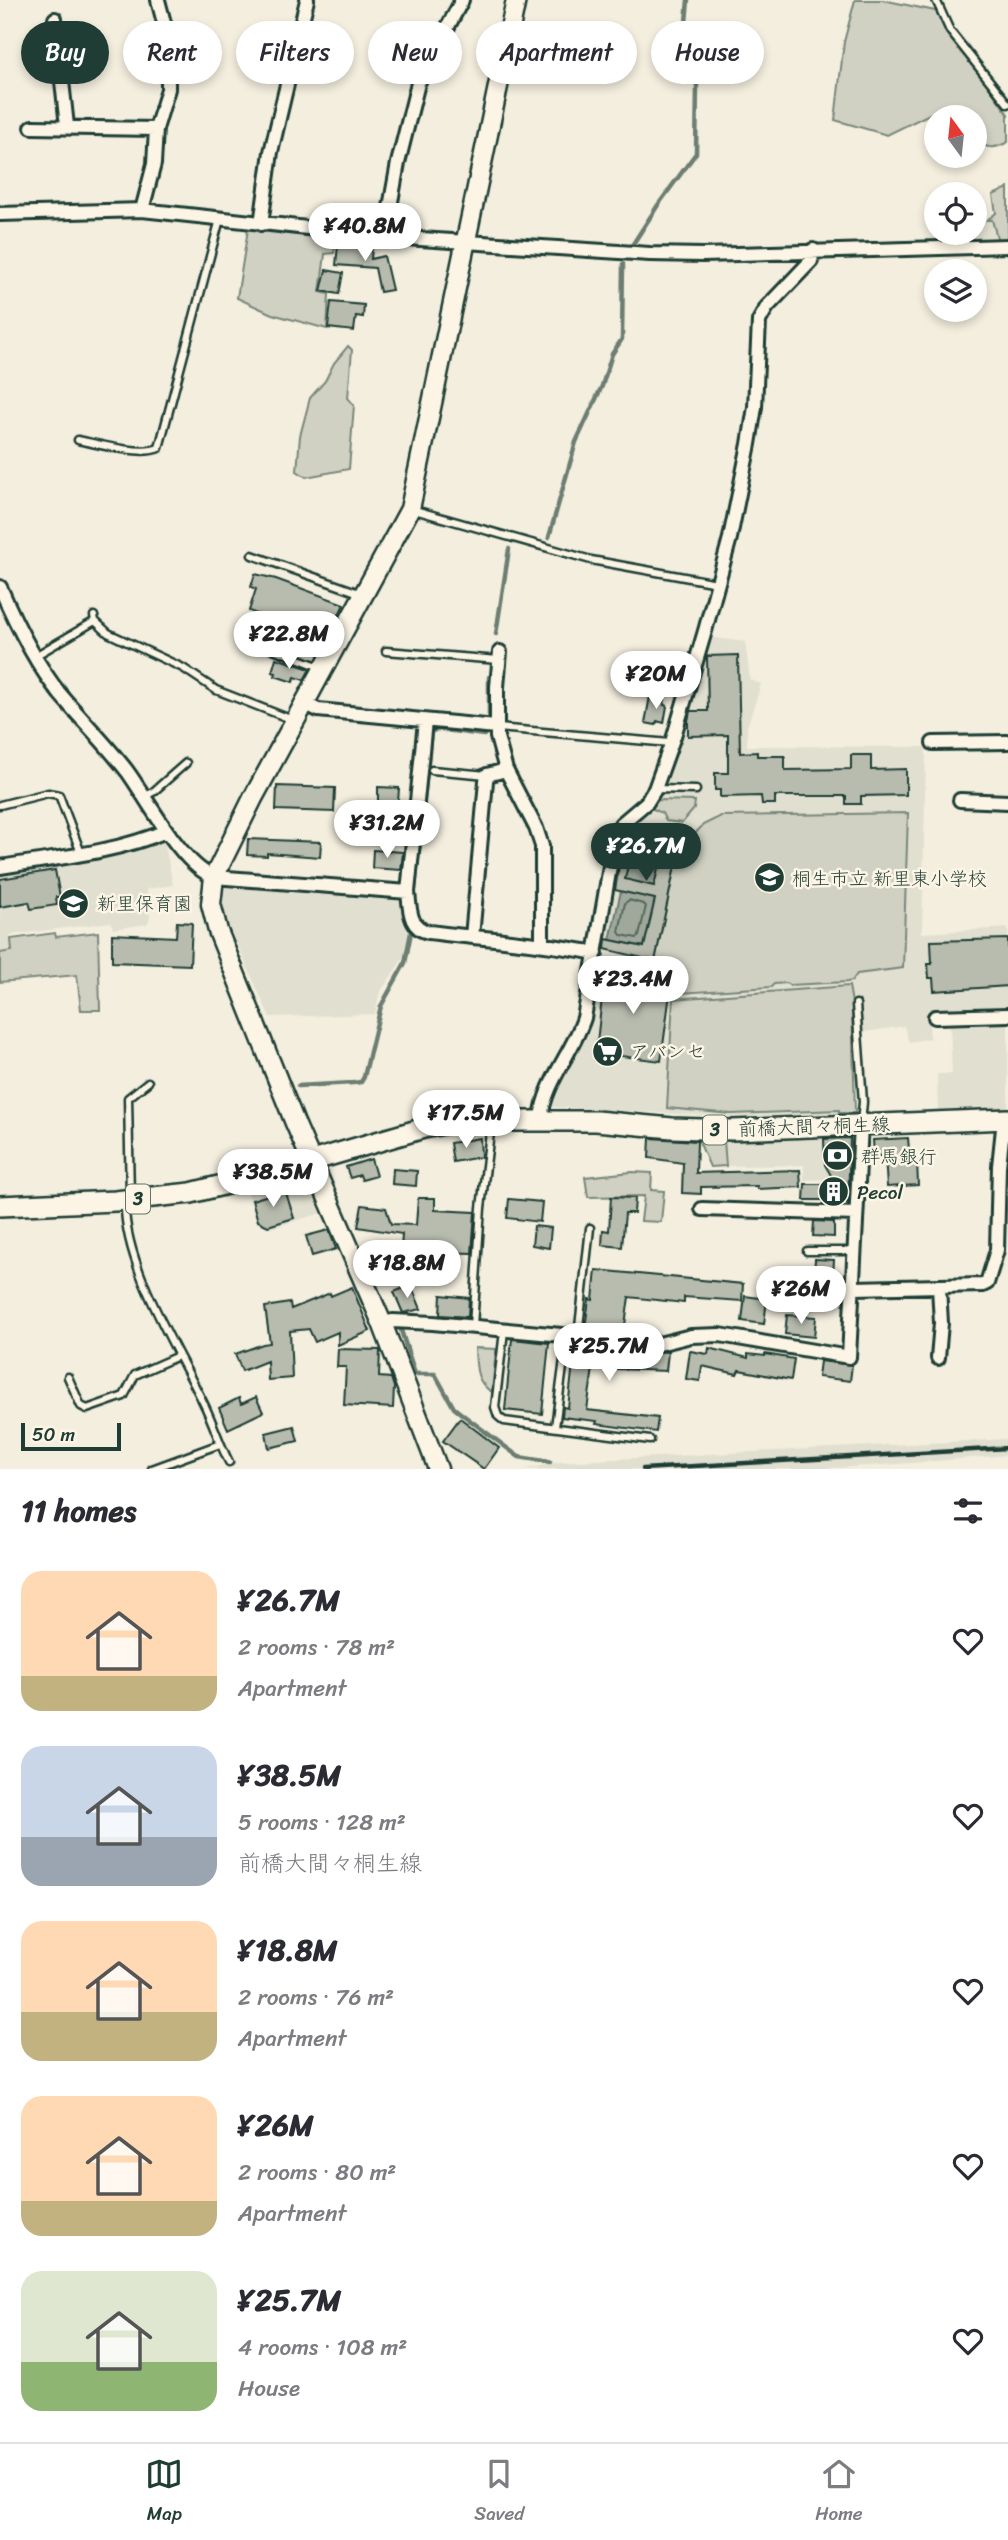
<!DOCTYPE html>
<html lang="en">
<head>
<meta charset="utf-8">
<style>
  body { margin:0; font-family:Sriracha,"Klee One",sans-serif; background:#f2f2f3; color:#2b2b33; height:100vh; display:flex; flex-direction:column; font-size:26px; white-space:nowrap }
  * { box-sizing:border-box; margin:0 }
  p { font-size:23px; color:#7c7c81 }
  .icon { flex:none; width:38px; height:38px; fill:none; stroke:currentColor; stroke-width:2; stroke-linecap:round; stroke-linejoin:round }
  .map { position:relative; height:1469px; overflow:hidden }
  .panel { display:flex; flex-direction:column; background:#fff; flex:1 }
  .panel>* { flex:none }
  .guide { position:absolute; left:21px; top:21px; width:966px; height:63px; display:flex; gap:14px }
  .needle { width:46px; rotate:345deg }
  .controls { position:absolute; left:924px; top:105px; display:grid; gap:14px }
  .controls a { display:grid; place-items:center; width:63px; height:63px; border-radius:50%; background:#fff; box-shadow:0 4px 10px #0003; font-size:35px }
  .scale { position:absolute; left:21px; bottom:18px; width:100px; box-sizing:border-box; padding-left:7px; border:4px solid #1f3d34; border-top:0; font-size:19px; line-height:24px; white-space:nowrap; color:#1f3d34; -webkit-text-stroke:5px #fcf5e5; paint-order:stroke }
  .price { position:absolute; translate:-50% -60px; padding:0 16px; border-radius:24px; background:#fff; color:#222; font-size:23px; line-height:46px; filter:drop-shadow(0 2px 4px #0008) }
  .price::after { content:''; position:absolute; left:50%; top:42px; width:21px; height:16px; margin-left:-10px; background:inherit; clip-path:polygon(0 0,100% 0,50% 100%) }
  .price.current { background:#1f3d34; color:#fff }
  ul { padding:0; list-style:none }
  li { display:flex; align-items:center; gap:21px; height:175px; padding:0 21px }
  li span { display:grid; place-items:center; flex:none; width:196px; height:140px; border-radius:21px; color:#555 }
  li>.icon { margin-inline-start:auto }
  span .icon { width:84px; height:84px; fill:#fffc; stroke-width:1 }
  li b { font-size:30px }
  h2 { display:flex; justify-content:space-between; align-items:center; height:84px; padding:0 21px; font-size:30px }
  .pill { padding:0 24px; border-radius:32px; background:#fff; box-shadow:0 4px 10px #0003; font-size:24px; line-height:63px }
  .pill.current { background:#1f3d34; color:#fff }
  .tab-bar { display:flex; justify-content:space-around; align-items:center; height:98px; border-top:2px solid #e1e1e2; background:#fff; font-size:19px; color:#7c7c81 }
  .tab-bar a { display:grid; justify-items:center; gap:4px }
  .tab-bar .current { color:#1f3d34 }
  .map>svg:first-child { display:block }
</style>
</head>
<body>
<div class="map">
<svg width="1008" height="1469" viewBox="0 0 1008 1469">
  <rect width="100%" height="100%" fill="#f3eede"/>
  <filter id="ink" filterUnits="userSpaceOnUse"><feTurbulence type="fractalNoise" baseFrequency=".0143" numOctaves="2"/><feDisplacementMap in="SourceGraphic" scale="14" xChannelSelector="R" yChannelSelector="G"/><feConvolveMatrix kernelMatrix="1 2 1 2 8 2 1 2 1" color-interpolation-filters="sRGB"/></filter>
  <g filter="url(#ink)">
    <path fill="#e1dfd0" d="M992,220L998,241L970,243L972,233H975V224L979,221Z
      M708,637L745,642L750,680L761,684L747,727V746L926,747L922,933L1008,928V1108L938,1110L937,1074H952L950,1024L929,1025L930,1038L909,1042L904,1026L864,1032L853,1028L855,1113L732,1117L552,1107L551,1098L566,1074L586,1027L595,996L613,882L625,831L628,825L651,808L657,800Z
      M164,841L173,885L147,889L150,918L147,924L113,929L111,922L10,935L12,952L0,953V874Z
      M225,881L396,894L402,898L408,929L405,955L379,994L375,1014L270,1017L227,922L222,899Z
      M850,1136L852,1182L833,1179L804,1180V1165L726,1166L724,1140Z
      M290,1180L310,1188L321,1213L271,1228L257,1221L248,1193Z
      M1008,1439V1455L885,1465L815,1469H526L559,1462Z"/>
    <path fill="#d0d1c2" stroke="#78877b" stroke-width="2" d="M855,0H883L935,11L1008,114V142C995,149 985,150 975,138V117H963L948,105L887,135L835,120L844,42Z
      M1008,188V241H998L992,220H987L996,213L993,195Z
      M248,229L336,237L334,253L325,254L320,292L329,294L327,329L272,314L237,298Z
      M348,346L352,350L348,398L354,405L349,469L306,477L297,471L300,436L310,398L325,381L334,363Z
      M657,800L695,801L694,809L682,823L666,821L662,813L651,808Z
      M908,813L903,968L857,974L852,981L847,982L789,985L786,983L774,984L771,987L680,993L678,988H674L676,970L673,964L655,961L678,852L703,825L721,816Z
      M98,932L100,1010H81L77,975L0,982V953L12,951L11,939L55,933L56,937Z
      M849,986L852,1003L855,1113H839V1110L731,1114L667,1108L673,999Z
      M698,1139L724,1140L726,1166L710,1167Z
      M632,1172L652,1173L651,1190L664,1191L661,1222L641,1221L644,1196L588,1197L585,1177Z
      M475,1348L496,1349L492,1392C475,1382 476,1366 475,1348Z"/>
    <path fill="#a0a89b" stroke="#6c7d72" stroke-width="2" d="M631,850L661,856L654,886L625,879Z
      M621,891L655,899L644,947L610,940Z"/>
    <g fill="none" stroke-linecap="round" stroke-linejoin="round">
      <path stroke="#53685d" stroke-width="2" d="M629,900L643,904L646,906L639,936L637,938L621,935L619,932L625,903Z"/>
      <path stroke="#6c7d72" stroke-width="4.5" d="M631,247L658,205L696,153L697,86L685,33L688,0
        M549,537L576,442L602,386L612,354L622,339L623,264
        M496,634L509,549
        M489,677V715
        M414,898L431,732L437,729L484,735
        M298,1086L353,1083L361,1082L364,1077L381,1006L405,963L411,932
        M400,1327L415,1374H435L454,1408L463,1415L519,1457L550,1462"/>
    </g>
    <path fill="#b8bcae" stroke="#1f3d34" stroke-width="2" fill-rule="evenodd" d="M338,245L372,247L371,259L384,256L392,290L380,292L375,268L336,265Z
      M326,270L343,273L339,294L321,291Z
      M331,302L364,305L363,317L356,316L354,331L328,328Z
      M255,574L276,579L344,604L338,617L332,615L324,639L271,621L267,638L257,636L262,616L249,611L256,589L251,587Z
      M738,655L740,753L757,752V756H785V770L851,769V755H871V770L906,769V795L861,796V804H846V796H775V804H762L761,796L720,797V790H715V773H728V735L688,736V721L690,711H708L707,656Z
      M276,658L310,669L304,680L295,677L293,682L275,676L276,673L272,672Z
      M650,696L665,698L664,705L667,706L664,723L657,721L656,725L645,723Z
      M277,786L335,788L334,812L276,810Z
      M378,787L399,788L398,803H378Z
      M633,825L672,833L668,850L678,852L655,961L605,949L606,939L644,947L655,899L615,890L623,841L630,842ZM631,850L661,856L654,886L625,879Z
      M248,839L321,842L320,857L267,853V856L247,855Z
      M373,850L403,852L401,870L372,868Z
      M55,870L60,897H56L57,905L31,909L29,902L0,907V879Z
      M177,922L192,923L190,965L112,962V934L176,937Z
      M1008,939V986L934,991L933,978H929L928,964H932L931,941Z
      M605,971L672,978L661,1061L613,1055L612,1062L595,1060Z
      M480,1138L481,1157L453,1162L450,1143Z
      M650,1138L697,1141L696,1173L800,1170L801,1187L757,1189V1186L701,1187V1194L682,1193L683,1163L649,1158Z
      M850,1138L848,1205L845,1200H804L805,1184H836L825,1165L824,1139Z
      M908,1138L910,1161L917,1160L918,1185L887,1187L885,1156H874L873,1140Z
      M371,1159L376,1176L362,1180L360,1175L350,1178L346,1167Z
      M393,1169L417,1171L416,1186L392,1184Z
      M285,1190L294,1218L268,1226L258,1221L252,1200Z
      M611,1197L635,1198L634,1213H625L622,1247L602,1245L603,1230L609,1231Z
      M418,1198H435V1210L475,1212L472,1253L401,1251L402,1234L358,1227L362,1205L386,1208L391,1224L416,1225Z
      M509,1199L542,1202L540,1222L507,1218Z
      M814,1221L834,1222V1237L813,1236Z
      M534,1226L551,1228L549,1248L532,1245Z
      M329,1230L336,1249L312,1256L306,1236Z
      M815,1259L834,1260L833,1276L814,1275Z
      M596,1270L743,1284L742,1301L684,1297V1303L629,1297L624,1332L585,1328L589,1299L593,1300Z
      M770,1283L790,1284L789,1300L769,1298Z
      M411,1285L421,1309L403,1313L394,1292Z
      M352,1287L370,1331L338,1345V1332L315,1342L309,1329L290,1331L292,1378L268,1380L267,1361L242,1371L235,1354L263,1344L270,1343L265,1307L290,1303L291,1309L330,1293L331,1296Z
      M441,1295L469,1298L468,1317L440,1315Z
      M745,1296L767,1299L764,1324L742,1321Z
      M787,1315L816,1317L814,1337L785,1334Z
      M512,1339L549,1343L542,1414L505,1410Z
      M575,1345L668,1352L666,1371L593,1368L587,1410L658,1418L656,1432L596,1424L597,1421L562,1417L563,1407L568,1408Z
      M709,1348L748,1358V1354L765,1356V1354L794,1359L791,1380L739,1370L737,1374L702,1366L700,1381L686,1379L690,1351L708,1354Z
      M338,1349L380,1350L379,1377L391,1378L394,1387L393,1408L344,1405L346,1367H337Z
      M820,1361L852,1365L850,1381L818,1377Z
      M256,1397L263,1412L228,1429L219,1408L239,1398L241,1404Z
      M460,1418L499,1448L484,1469L443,1441Z
      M294,1426L298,1441L269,1448L266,1433Z"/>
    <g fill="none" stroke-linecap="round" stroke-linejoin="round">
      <defs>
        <path id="lane" d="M936,0L950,31L1008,104
          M78,440C98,444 141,456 159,448L220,219
          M411,509L591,560L717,583
          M252,555L362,594
          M94,616L95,621L108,633L183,668L216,690L293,720
          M242,637L323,668
          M386,651L499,660
          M35,656L95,621
          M498,728L670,743
          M432,770L487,775
          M656,789L696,790
          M144,797L153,792L186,763
          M0,805L48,793L59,795L81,853
          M856,1004L863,1102L861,1123
          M130,1196L128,1098L148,1082
          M125,1202C123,1263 176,1347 203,1402C213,1422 219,1443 229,1462
          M807,1251H854
          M473,1326L481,1208L491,1124
          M504,1331L495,1407L498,1416L504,1421L650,1440
          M578,1336L590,1228
          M68,1377L81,1406L87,1409L124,1396L135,1375L178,1356
          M555,1427L567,1337
          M152,1469L220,1444"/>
        <path id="street" d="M55,19L67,126
          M32,127L156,129
          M142,210L154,164L156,129L168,89V38L158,0
          M0,214L142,210L390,237L650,254L703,255L1008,246
          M261,224L271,152L307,0
          M385,235L398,163L418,83L462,0
          M0,587C16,624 35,663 60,694C82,720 106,744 127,771C147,798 182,866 214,877L408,892
          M500,652L497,687V737L506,770L536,828L542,846V943
          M306,704L318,710L496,727
          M425,721L408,892C410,909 409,929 429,932C485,939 541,942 596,953
          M933,743L1008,742
          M960,800L1008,802
          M0,867C55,858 115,853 166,831
          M472,937L486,781L487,775L506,770
          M935,1017L1008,1015
          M541,1119C544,1083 573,1052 584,1018L615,837L621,824L647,802L655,789L674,736L705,631L730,538L749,444L755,407L759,321L767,307L811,261L813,250
          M702,1209L856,1214
          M854,1288L983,1285L987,1283L997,1250L999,1166L1004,1119
          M382,1323L393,1321L433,1323L659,1344L691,1336L720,1335L849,1357L861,1125
          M938,1358L941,1323L939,1287"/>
        <path id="secondary" d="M438,1469L382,1323L295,1123L218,931L211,904L214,877L253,798L410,509L516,0"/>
        <path id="primary" d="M0,1206L115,1201L191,1193L274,1172L424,1128L458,1121H596L672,1128L732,1130L1008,1119"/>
      </defs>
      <use href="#lane" stroke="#1f3d34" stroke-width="11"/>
      <use href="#street" stroke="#1f3d34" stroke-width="18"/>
      <use href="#secondary" stroke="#1f3d34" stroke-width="23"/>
      <use href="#primary" stroke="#1f3d34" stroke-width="24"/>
      <use href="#lane" stroke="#fcf5e5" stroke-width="6"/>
      <use href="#street" stroke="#fcf5e5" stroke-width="12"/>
      <use href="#secondary" stroke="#fcf5e5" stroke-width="18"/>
      <use href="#primary" stroke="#fcf5e5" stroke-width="19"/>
      <path stroke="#1f3d34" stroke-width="4.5" d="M643,1469L1008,1448"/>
    </g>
  </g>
  <defs>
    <symbol id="school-disc" viewBox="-11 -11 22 22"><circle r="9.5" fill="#1f3d34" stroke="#fcf5e5"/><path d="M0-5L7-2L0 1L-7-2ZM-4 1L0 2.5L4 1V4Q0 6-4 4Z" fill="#fff"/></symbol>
    <symbol id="supermarket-disc" viewBox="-11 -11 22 22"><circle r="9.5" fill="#1f3d34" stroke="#fcf5e5"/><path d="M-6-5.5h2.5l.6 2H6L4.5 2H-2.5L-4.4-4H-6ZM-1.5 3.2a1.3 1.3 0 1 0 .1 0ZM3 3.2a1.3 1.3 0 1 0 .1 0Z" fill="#fff"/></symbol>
    <symbol id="bank-disc" viewBox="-11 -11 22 22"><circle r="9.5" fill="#1f3d34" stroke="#fcf5e5"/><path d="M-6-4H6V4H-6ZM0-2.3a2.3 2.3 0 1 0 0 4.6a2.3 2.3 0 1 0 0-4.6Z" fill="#fff"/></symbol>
    <symbol id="building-disc" viewBox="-11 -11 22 22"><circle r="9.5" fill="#1f3d34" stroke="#fcf5e5"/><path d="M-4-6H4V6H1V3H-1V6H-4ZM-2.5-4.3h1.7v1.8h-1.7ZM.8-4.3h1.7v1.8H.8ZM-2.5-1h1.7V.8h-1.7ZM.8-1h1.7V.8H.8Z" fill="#fff"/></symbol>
  </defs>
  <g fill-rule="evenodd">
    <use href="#school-disc" x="752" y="860" width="35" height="35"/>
    <use href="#school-disc" x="56" y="886" width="35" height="35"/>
    <use href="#supermarket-disc" x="590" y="1034" width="35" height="35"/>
    <use href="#bank-disc" x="820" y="1138" width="35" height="35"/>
    <use href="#building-disc" x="816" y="1174" width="35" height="35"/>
  </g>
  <g text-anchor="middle" stroke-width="5" stroke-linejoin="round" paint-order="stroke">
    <g fill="#fcf5e5" stroke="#617469" stroke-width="2">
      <rect x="703" y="1115.5" width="24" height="29" rx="5"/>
      <rect x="126" y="1184.5" width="24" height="29" rx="5"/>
    </g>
    <g font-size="18" font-weight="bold" fill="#1f3d34">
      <text x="715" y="1136">3</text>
      <text x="138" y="1205">3</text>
    </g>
    <g font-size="19" fill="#1f3d34" stroke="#fcf5e5" text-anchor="start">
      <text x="792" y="885">桐生市立 新里東小学校</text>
      <text x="97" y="910">新里保育園</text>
      <text x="630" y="1058">アバンセ</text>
      <text x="861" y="1163">群馬銀行</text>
      <text x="857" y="1199">Pecol</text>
    </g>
    <g font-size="19" fill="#1f3d34" stroke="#fcf5e5">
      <text transform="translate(814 1126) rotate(-2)" y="7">前橋大間々桐生線</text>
    </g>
  </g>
</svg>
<div class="controls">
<a><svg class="needle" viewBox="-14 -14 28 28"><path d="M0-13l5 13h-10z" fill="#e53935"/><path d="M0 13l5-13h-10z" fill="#7c7c81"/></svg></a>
<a><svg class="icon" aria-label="locate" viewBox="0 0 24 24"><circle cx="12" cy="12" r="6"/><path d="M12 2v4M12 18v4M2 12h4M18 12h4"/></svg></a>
<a><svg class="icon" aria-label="layers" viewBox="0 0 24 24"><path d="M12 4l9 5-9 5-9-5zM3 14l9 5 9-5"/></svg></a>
</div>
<div class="scale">50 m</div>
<b class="price" style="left:365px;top:263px">¥40.8M</b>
<b class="price" style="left:289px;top:671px">¥22.8M</b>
<b class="price" style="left:656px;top:711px">¥20M</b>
<b class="price" style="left:387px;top:860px">¥31.2M</b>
<b class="price current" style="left:646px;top:883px">¥26.7M</b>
<b class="price" style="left:633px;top:1016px">¥23.4M</b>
<b class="price" style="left:466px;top:1150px">¥17.5M</b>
<b class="price" style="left:273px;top:1209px">¥38.5M</b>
<b class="price" style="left:407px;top:1300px">¥18.8M</b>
<b class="price" style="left:801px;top:1326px">¥26M</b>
<b class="price" style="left:609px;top:1383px">¥25.7M</b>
<div class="guide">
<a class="pill current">Buy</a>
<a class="pill">Rent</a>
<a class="pill">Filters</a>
<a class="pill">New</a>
<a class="pill">Apartment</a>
<a class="pill">House</a>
</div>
</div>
<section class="panel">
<h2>11 homes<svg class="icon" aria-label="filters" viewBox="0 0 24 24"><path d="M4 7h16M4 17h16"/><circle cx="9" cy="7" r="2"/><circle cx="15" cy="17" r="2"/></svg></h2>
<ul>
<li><span style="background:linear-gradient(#ffd9b3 75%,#c2b280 0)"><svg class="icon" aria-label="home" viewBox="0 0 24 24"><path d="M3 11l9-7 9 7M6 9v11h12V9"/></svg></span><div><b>¥26.7M</b><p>2 rooms · 78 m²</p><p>Apartment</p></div><svg class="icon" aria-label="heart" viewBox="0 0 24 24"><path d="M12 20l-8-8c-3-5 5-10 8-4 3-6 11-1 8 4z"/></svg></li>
<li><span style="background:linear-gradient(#c9d6e8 65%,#9aa5b1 0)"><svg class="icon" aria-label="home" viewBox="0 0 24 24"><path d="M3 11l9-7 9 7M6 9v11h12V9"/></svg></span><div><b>¥38.5M</b><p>5 rooms · 128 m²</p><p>前橋大間々桐生線</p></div><svg class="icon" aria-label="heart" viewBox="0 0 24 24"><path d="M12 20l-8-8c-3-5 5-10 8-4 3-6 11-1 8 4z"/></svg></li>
<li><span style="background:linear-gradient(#ffd9b3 65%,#c2b280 0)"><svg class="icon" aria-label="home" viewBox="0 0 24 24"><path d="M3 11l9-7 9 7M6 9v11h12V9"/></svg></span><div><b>¥18.8M</b><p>2 rooms · 76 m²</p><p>Apartment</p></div><svg class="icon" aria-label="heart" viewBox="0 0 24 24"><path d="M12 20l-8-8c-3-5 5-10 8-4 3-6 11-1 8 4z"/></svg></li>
<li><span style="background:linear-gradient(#ffd9b3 75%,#c2b280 0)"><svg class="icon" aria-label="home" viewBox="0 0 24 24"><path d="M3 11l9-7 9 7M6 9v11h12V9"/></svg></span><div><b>¥26M</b><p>2 rooms · 80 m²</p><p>Apartment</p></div><svg class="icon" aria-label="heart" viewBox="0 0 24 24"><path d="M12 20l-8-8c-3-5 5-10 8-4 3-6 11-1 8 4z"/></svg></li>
<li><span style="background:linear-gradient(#dfe7d0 65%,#8fb573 0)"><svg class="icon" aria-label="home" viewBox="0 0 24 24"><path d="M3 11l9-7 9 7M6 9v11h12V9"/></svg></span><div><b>¥25.7M</b><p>4 rooms · 108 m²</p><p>House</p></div><svg class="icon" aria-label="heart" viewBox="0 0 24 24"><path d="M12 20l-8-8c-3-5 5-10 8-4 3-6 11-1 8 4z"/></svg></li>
</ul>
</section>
<nav class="tab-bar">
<a class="current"><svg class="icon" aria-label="map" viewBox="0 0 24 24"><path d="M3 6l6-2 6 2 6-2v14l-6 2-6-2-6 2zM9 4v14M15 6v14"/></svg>Map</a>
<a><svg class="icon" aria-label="saved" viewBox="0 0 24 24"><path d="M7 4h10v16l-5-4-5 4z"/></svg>Saved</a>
<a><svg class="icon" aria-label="home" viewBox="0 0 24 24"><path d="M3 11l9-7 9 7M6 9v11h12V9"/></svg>Home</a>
</nav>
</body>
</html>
